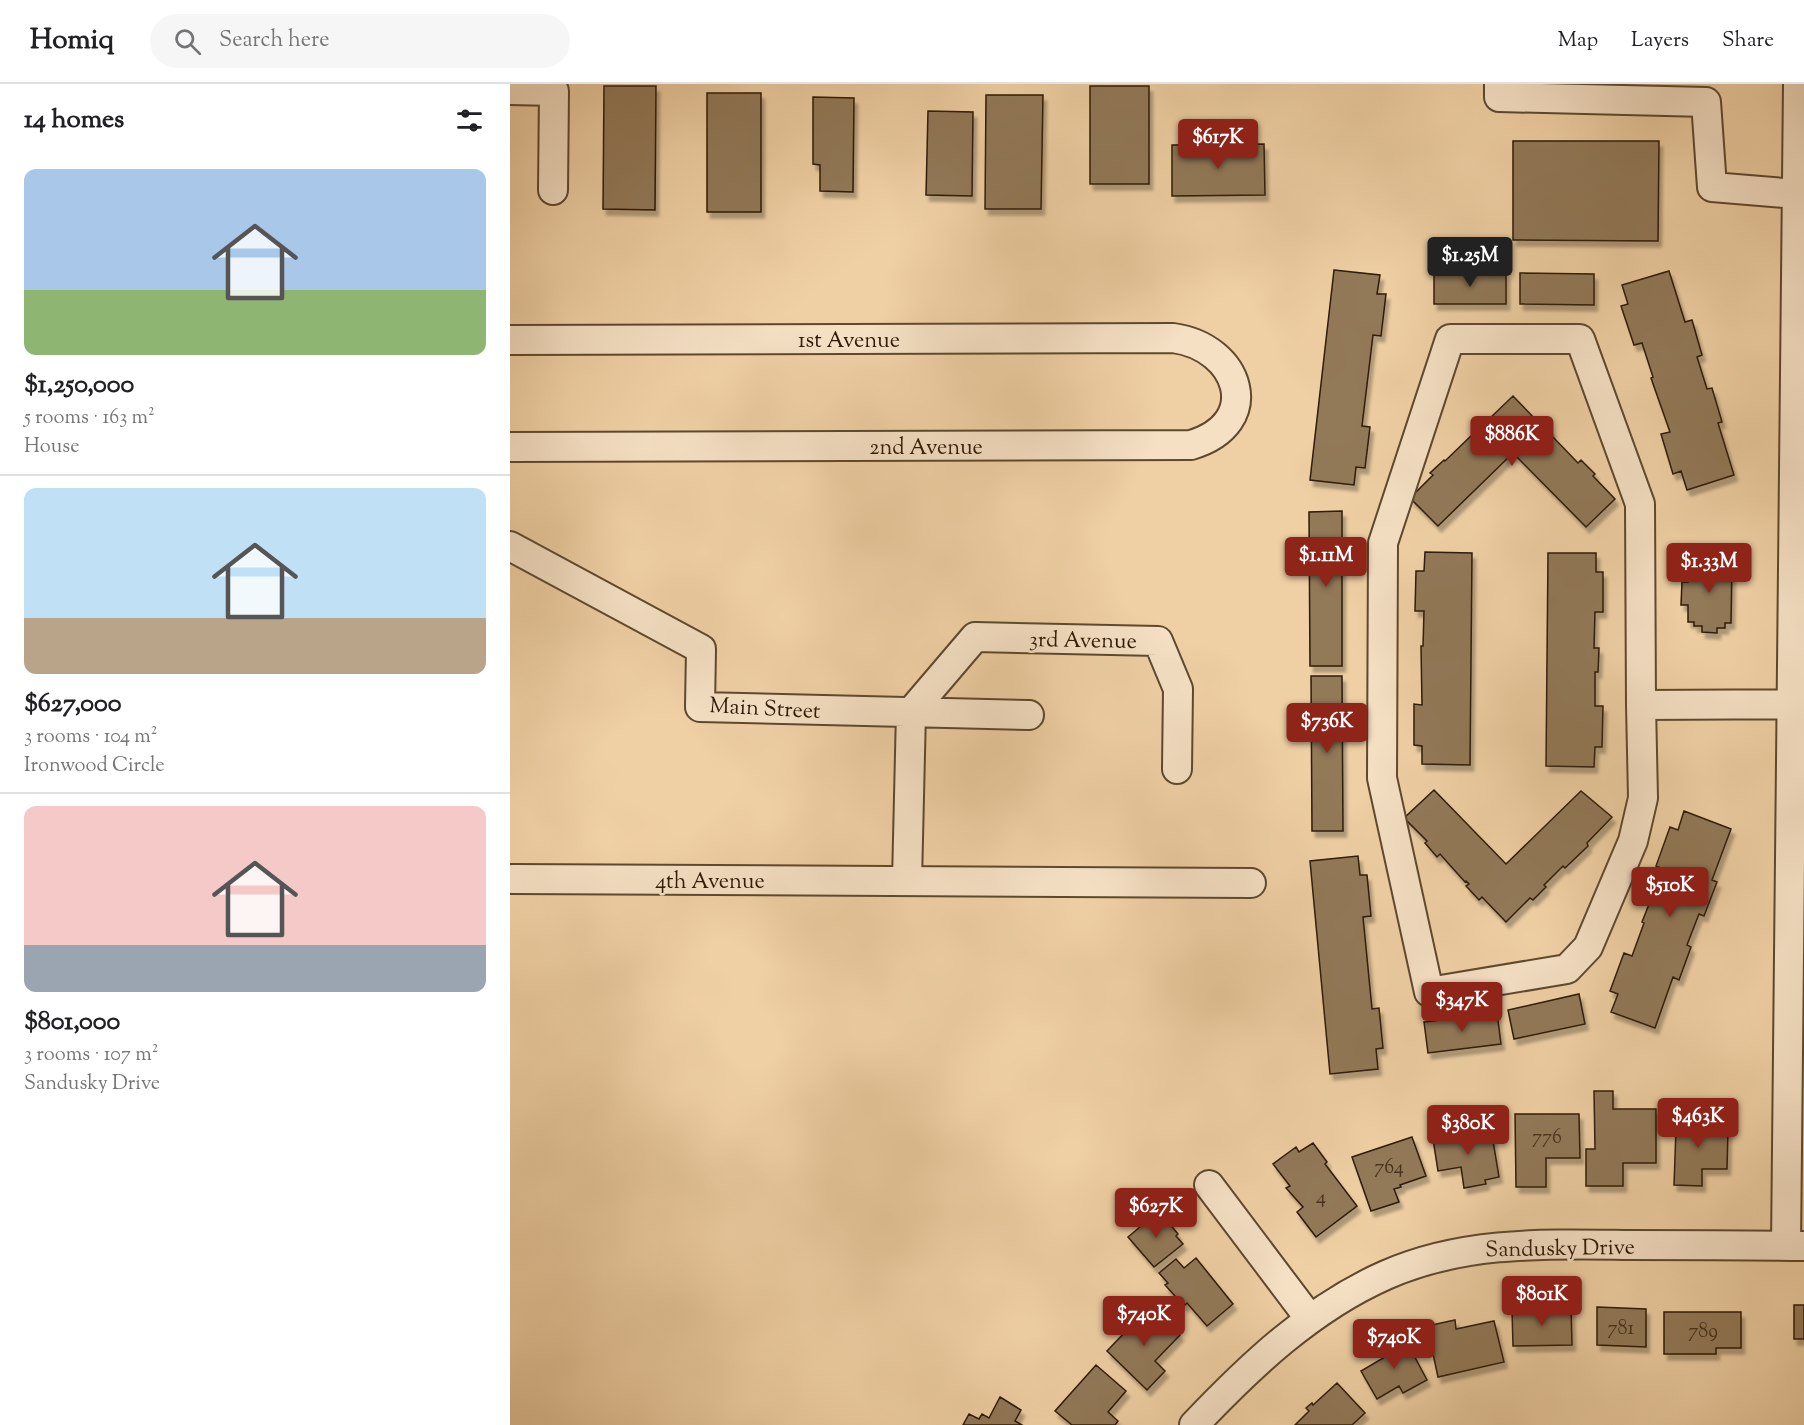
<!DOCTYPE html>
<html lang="en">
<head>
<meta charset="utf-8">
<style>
  body { margin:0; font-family:"Sorts Mill Goudy",serif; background:#f6f6f6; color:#202124; height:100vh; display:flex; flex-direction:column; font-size:22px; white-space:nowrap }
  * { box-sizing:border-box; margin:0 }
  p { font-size:20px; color:#757577 }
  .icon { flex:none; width:33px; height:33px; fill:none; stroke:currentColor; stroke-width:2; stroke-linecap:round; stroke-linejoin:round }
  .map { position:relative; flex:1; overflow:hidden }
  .drawer { display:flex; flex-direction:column; background:#fff; width:510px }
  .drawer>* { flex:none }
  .price { position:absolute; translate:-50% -51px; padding:0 14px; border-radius:6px; background:#8f2418; color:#fff; font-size:20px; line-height:39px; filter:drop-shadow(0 2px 3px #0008) }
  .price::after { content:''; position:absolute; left:50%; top:36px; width:18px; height:14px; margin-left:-9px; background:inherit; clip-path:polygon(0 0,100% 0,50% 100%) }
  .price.active { background:#222; color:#fff }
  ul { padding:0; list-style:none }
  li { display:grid; align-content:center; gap:12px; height:318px; padding:0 24px }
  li+li { border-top:2px solid #e0e0e0 }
  li span { display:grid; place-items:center; height:186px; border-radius:12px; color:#555 }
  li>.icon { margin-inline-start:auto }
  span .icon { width:108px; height:108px; fill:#fffc; stroke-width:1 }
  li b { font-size:26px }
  h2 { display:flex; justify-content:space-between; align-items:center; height:72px; padding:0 24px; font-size:26px }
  header { display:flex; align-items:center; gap:36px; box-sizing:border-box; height:84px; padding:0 30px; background:#fff; border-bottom:2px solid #e0e0e0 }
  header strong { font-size:28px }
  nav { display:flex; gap:33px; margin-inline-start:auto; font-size:21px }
  .search { width:420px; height:54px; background:#f6f6f6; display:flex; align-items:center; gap:15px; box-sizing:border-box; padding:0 21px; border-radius:33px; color:#757577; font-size:22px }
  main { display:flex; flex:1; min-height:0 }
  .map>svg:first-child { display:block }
</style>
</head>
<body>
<header>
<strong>Homiq</strong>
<div class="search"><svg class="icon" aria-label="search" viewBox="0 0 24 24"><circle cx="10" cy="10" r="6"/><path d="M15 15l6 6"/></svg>Search here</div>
<nav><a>Map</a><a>Layers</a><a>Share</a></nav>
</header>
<main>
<section class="drawer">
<h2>14 homes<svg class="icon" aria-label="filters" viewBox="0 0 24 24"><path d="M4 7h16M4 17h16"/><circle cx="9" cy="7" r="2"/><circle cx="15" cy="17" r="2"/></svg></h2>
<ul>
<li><span style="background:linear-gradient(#a9c7e8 65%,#8fb573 0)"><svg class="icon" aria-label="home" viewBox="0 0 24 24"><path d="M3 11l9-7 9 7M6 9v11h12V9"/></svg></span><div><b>$1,250,000</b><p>5 rooms · 163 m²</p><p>House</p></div></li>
<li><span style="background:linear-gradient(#bfe0f5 70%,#b9a48a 0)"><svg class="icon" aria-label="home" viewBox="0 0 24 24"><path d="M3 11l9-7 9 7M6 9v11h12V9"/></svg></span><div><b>$627,000</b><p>3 rooms · 104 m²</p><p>Ironwood Circle</p></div></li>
<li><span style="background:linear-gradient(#f6c9c9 75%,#9aa5b1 0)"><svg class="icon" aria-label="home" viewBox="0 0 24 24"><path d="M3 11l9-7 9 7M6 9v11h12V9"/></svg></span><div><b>$801,000</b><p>3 rooms · 107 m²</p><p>Sandusky Drive</p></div></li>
</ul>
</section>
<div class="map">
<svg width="1294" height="1341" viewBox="0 0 1294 1341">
  <defs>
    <filter id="shadow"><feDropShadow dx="3.5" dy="6" stdDeviation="1.5" flood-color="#0004"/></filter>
  </defs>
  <rect width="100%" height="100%" fill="#efd0a4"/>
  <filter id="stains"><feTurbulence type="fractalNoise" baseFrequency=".00333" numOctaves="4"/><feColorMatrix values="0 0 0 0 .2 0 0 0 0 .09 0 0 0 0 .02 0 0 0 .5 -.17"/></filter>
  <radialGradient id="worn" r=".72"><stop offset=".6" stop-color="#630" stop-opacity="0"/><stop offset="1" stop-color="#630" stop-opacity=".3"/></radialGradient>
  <path fill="#927959" stroke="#2e1a08" stroke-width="1.5" filter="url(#shadow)" d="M94,2H146L145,126L93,125Z
    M580,2H639V100H580Z
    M197,9H251V128H197Z
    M476,11H533L531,125H475Z
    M303,13L344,14L343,108L310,107V81L303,80Z
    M418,27L463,28L462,112L416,111Z
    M1003,57H1149L1148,157L1003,156Z
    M754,60L755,111L662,112V61Z
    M824,186L870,191L867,210H876L871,252L863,251L852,342L860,343L855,384L846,383L844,401L800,396Z
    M1159,187L1175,238L1182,236L1192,271L1187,273L1197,305L1202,304L1212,338L1208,339L1224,391L1177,406L1171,387L1163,390L1151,350L1160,348L1141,294L1143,293L1132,259L1124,261L1111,222L1118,220L1112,201Z
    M924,188L996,189V220H924Z
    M1010,189L1084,190V221L1010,220Z
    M1003,312L1026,336L1028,334L1042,347L1040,350L1068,379L1071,376L1085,390L1083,392L1105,415L1076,443L1003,369L928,442L900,414L923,391L920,389L934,376L935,377L964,349L962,347L976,333L979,335Z
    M832,427V582H800L799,428Z
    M915,468L962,469L960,681L912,680V662L904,661V620L912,621L911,562H913L914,527H905L906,487H914Z
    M1038,469H1086V488H1093V528H1085L1084,564H1089L1088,588H1085V622H1093L1092,663H1085L1084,683L1036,682Z
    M1193,473H1208L1207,477H1217V482H1222L1221,539H1215V544H1207V549L1192,548V542H1184V538H1178V521H1171L1172,498H1178L1179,481H1184V478H1193Z
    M801,592H832L833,747H802Z
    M924,706L996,780L1071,707L1102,733L1077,759L1078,762L1055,784L1053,782L1034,801L1036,803L1023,816L1020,814L996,838L972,813L969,816L956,802L959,800L956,797L955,798L930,770L927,773L915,759L917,757L894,734Z
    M1174,727L1221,745L1202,796L1207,798L1194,832L1189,830L1177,861L1181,863L1169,896L1163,893L1145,944L1101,928L1108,910L1100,907L1114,869L1122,872L1134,839L1132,838L1153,785L1146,782L1160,743L1168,746Z
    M848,772L850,791H857L861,832L853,833L862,925L869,924L873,964L866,965L868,985L820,990L800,777Z
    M1069,910L1075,940L1004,955L998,926Z
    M987,929L991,960L918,969L914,938Z
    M1084,1007H1103V1025H1146V1079H1113V1102H1076V1065H1085Z
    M1175,1024L1195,1025L1194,1045H1218L1217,1085H1192V1102L1164,1101L1166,1045L1175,1046Z
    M1005,1030H1069L1070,1074H1036V1103H1006Z
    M981,1045L989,1093L975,1096L976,1100L954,1104L951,1083L928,1087L923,1055Z
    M902,1053L916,1092L890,1101L891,1103L884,1105L889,1118L861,1127L842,1073Z
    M803,1059L817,1078L815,1080L847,1122L806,1153L787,1128L793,1123L776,1104L780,1102L763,1080L786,1063L789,1068Z
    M649,1127L668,1150L666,1152L673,1160L644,1183L618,1153Z
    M686,1174L723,1220L697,1242L677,1219L674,1222L655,1201L658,1199L649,1189L666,1175L674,1184Z
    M1284,1221H1294V1255H1284Z
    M640,1222L670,1251L645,1277L655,1287L637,1306L597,1267Z
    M1087,1223L1136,1225V1263L1087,1261Z
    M1061,1224L1062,1261L1003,1262L1002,1226Z
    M1154,1228H1231V1264H1206V1270H1154Z
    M945,1236L946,1245L984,1237L994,1278L928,1293L917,1242Z
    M893,1251L917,1296L893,1309L889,1302L867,1315L851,1287L875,1273L870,1264Z
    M586,1281L616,1307L598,1328L608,1337L605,1341H562L545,1327Z
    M827,1299L855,1329L842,1341H785L799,1327L796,1324L802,1319L803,1321Z
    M490,1313L511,1326L505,1337L512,1341H453L459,1330L469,1335L472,1330L479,1334Z"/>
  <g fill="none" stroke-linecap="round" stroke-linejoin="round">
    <defs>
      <path id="minor" d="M989,0V13L1196,18L1202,103L1287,110
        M0,6L44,7L43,106
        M0,256L663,254C730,263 755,339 681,361L0,363
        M0,462L191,565L190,623L519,631
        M1131,621L1133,714L1123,757L1078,863L1057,885L919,908L872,694L873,459L940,255H1070L1130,420L1131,621L1294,620
        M2,795L741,799
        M397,797L401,628L465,553L648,557L668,605L667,685
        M699,1101L800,1235
        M1276,1162L1288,0
        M684,1341C740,1282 801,1224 876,1191C953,1157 1035,1160 1117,1161C1176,1161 1235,1161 1293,1162"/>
    </defs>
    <use href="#minor" stroke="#5e482f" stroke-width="32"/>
    <use href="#minor" stroke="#f5e0c4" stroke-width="28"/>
  </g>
  <g text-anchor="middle" stroke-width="5" stroke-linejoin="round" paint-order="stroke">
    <g font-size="20" fill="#47321c">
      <text x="1037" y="1059">776</text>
      <text x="879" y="1089">764</text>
      <text x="811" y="1119">4</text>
      <text x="1111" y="1250">781</text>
      <text x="1193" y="1253">789</text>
    </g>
    <g font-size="22" fill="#2e1a08" stroke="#f5e0c4">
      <text x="339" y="263">1st Avenue</text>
      <text x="416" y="370">2nd Avenue</text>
      <text transform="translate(573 555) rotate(1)" y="8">3rd Avenue</text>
      <text transform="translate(255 623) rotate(3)" y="8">Main Street</text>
      <text x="200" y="804">4th Avenue</text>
      <text transform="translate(1050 1163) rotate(-1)" y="8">Sandusky Drive</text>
    </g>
  </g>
  <rect width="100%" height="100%" filter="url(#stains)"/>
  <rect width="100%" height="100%" fill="url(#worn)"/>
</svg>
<b class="price" style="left:708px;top:86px">$617K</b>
<b class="price active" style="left:960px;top:204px">$1.25M</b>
<b class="price" style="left:1002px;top:383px">$886K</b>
<b class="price" style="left:816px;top:504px">$1.11M</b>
<b class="price" style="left:1199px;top:510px">$1.33M</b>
<b class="price" style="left:817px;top:670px">$736K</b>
<b class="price" style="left:1160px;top:834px">$510K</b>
<b class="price" style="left:952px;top:949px">$347K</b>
<b class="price" style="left:1188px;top:1065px">$463K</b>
<b class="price" style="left:958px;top:1072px">$380K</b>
<b class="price" style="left:646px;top:1155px">$627K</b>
<b class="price" style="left:1032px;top:1243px">$801K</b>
<b class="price" style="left:634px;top:1263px">$740K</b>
<b class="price" style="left:884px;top:1286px">$740K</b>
</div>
</main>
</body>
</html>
